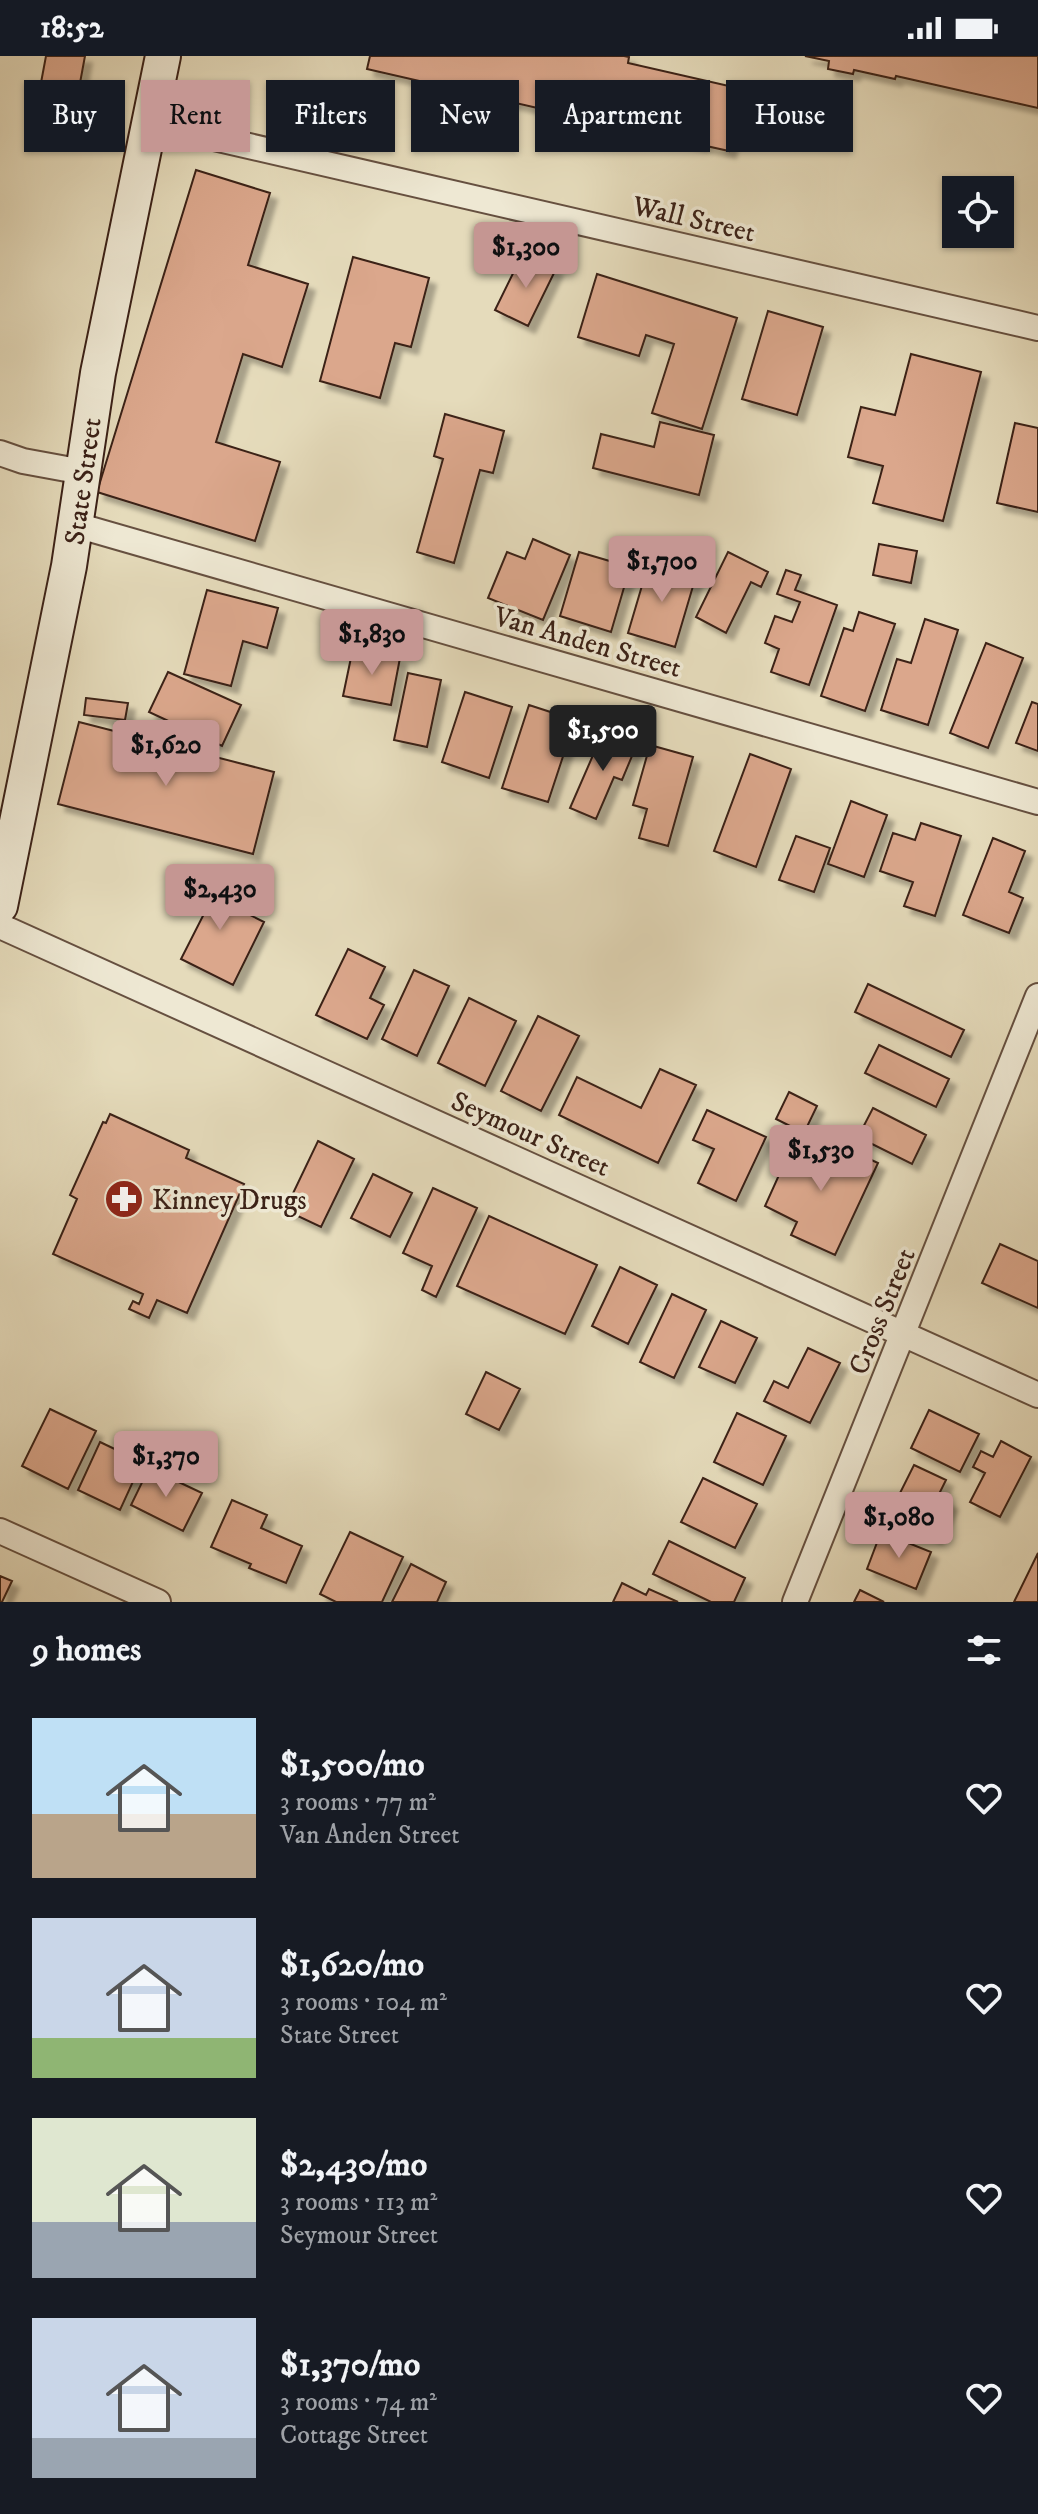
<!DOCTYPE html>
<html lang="en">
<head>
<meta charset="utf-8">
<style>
  body { margin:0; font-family:"IM FELL DW Pica",serif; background:#20242c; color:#f1f3f6; height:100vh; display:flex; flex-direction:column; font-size:30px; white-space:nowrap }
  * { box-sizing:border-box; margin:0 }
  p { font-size:26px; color:#9ea1a6 }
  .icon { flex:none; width:44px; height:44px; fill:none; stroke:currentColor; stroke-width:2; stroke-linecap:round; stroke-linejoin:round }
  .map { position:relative; height:1546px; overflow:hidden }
  .side { display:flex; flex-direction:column; background:#171b24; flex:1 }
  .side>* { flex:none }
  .top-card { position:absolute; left:24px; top:24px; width:990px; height:72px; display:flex; gap:16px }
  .fabs { position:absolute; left:942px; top:120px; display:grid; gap:16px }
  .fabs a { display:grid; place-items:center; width:72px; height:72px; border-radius:0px; background:#171b24; box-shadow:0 2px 6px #0004; font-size:40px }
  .price { position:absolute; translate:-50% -68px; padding:0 18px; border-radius:8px; background:#c59692; color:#111; font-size:26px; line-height:52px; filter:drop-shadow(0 2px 4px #0008) }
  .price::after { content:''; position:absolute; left:50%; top:48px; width:24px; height:18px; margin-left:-12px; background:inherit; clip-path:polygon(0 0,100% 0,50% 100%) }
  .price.active { background:#222; color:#fff }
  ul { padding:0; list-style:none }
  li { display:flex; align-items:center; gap:24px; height:200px; padding:0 32px }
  li span { display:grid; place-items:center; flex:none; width:224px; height:160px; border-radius:0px; color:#555 }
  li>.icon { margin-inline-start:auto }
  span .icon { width:96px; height:96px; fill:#fffc; stroke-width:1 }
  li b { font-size:34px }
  h2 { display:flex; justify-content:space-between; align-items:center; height:96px; padding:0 32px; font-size:34px }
  .tag { padding:0 28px; border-radius:0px; background:#171b24; box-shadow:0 2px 6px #0004; font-size:28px; line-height:72px }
  .tag.active { background:#c59692; color:#111 }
  .status { display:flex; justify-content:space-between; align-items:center; height:56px; padding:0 40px; background:#171b24; direction:ltr }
  .status svg { height:22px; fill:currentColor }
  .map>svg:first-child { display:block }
</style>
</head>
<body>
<div class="status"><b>18:52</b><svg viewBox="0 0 49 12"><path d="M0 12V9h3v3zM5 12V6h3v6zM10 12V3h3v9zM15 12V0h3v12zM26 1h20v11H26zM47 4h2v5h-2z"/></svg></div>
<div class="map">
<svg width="1038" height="1546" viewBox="0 0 1038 1546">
  <defs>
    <filter id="shadow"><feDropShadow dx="7" dy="7" stdDeviation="2" flood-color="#0004"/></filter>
  </defs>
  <rect width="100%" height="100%" fill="#e5dbbb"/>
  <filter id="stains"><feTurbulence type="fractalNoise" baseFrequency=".0025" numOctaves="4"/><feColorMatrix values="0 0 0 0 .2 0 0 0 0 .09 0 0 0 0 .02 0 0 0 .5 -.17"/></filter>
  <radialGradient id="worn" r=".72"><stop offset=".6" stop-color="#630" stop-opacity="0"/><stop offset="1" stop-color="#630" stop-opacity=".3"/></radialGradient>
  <path fill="#dba78c" stroke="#3b2117" stroke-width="2" filter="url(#shadow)" d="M46,0H85L75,54L37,48Z
    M370,0H624L629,1L628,7L742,33L729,95L611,69L610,74L554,61L555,56L367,13Z
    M805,0H1038V52L896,20L895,23L854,14L853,18L828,13L829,5Z
    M196,114L270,137L248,209L308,228L282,311L243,298L216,386L280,406L255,485L97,436Z
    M523,197L556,213L528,270L495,254Z
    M353,201L429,222L411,291L395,287L380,342L320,325Z
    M597,218L737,262L702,373L652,357L674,288L646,279L639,300L578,281Z
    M768,255L823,271L797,359L742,343Z
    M911,298L981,316L943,465L873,447L883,410L848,401L861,351L895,359Z
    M445,358L504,375L493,417L480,414L454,507L417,496L443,403L434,400Z
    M660,366L714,379L699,439L593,412L601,378L654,391Z
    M1015,367L1038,372V456L997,447Z
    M533,483L570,499L543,564L488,542L507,496L525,503Z
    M879,488L917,495L911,527L873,519Z
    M579,496L630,511L611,576L560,560Z
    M728,496L768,516L761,531L751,526L726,577L696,561Z
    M649,506L696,520L675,591L628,577Z
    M786,514L801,519L795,534L837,549L809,629L771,616L779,593L765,587L775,560L792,566L800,546L777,538Z
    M207,534L278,552L267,592L243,585L231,630L184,618Z
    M859,556L895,568L865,655L821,640L844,572L853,575Z
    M925,563L958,574L928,669L881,654L897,603L911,607Z
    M986,587L1023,602L988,692L950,677Z
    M353,592L400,602L391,649L343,640Z
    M168,616L241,649L222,690L149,656Z
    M408,617L441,624L427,691L394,684Z
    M465,636L512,651L489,722L442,706Z
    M86,642L128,647L125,664L84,659Z
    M1032,646L1038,648V695L1016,687Z
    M529,649L575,664L548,746L502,732Z
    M79,666L274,716L253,798L58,748Z
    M604,674L637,688L622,724L614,721L596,763L570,752Z
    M650,689L693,701L668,790L639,782L647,753L633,749Z
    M750,698L791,713L756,811L714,795Z
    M851,745L887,759L864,821L828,808Z
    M921,767L961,780L935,860L904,850L913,826L880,815L893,777L915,784Z
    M796,780L830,792L814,836L779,824Z
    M993,782L1025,795L1009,836L1023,842L1009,877L963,859Z
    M200,814L230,829L222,845L264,866L233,929L181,903L208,850L187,840Z
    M348,893L385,911L370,942L384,949L367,983L316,959Z
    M414,914L449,930L417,1000L382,983Z
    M868,928L964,974L951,1001L855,956Z
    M469,942L516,965L485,1030L438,1007Z
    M538,960L579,980L541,1055L501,1035Z
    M879,989L949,1023L936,1051L865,1017Z
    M660,1013L696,1029L658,1107L559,1059L577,1021L641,1052Z
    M789,1036L817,1050L804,1077L776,1063Z
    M873,1052L926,1079L912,1108L858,1081Z
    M707,1054L766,1081L736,1145L698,1127L714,1093L693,1084Z
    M110,1058L189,1094L186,1102L244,1128L187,1257L157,1244L149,1262L129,1253L133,1245L139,1248L143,1238L53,1198L77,1143L70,1139L103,1066L106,1067Z
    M318,1085L354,1103L321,1171L285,1154Z
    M833,1086L878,1107L835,1199L791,1179L797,1166L765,1150L793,1088L825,1103Z
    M373,1118L412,1137L390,1181L351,1162Z
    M433,1132L477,1152L436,1241L422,1234L432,1210L403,1197Z
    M489,1160L597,1209L565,1278L457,1230Z
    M1000,1188L1038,1205V1252L982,1227Z
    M620,1211L657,1229L628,1288L592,1270Z
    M672,1238L706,1254L674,1322L640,1306Z
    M721,1265L757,1282L735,1327L699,1311Z
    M808,1292L840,1307L810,1367L764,1345L774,1325L788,1332Z
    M486,1316L520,1333L499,1374L466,1358Z
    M50,1353L96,1375L68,1433L22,1410Z
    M929,1354L979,1378L960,1416L911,1392Z
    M737,1357L786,1380L763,1429L714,1406Z
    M1001,1385L1031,1401L1000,1461L970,1446L985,1417L973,1411L981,1395L993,1401Z
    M100,1386L142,1406L120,1454L78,1434Z
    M914,1409L946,1424L938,1440L951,1447L935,1481L889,1459Z
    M149,1412L202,1437L183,1475L131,1449Z
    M703,1422L757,1448L735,1492L681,1466Z
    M232,1444L267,1459L261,1472L302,1490L286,1527L249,1512L251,1508L211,1491Z
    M350,1476L403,1501L382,1546H336L320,1538Z
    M881,1476L931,1496L916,1533L867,1513Z
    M669,1485L745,1522L734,1546H711L653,1518Z
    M1038,1497V1546H1014Z
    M411,1508L446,1526L437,1546H392Z
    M0,1520L12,1525L2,1546H0Z
    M622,1527L646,1539L649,1533L678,1546H613Z
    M860,1534L884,1546H854Z"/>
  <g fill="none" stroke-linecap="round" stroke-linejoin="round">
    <defs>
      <path id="minor" d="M149,67L1038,272
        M0,397L23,405L83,416
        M76,469L1038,746
        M0,870L1038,1339
        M0,1475L158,1546
        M795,1546L1038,940"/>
      <path id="secondary" d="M0,850L69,510L98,317L163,0"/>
    </defs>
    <use href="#minor" stroke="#665040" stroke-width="28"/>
    <use href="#secondary" stroke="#3b2117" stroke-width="38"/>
    <use href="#minor" stroke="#eee8d3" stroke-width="24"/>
    <use href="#secondary" stroke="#eee8d3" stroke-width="34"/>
  </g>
  <defs>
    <symbol id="pharmacy-disc" viewBox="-11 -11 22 22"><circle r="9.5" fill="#8f2418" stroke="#eee8d3"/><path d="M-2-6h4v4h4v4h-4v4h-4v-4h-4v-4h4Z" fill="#fff"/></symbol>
  </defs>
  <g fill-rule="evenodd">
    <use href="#pharmacy-disc" x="102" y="1121" width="44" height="44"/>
  </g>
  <g text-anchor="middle" stroke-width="7" stroke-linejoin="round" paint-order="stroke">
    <g font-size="28" fill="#3b2117" stroke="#eee8d3">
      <text transform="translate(694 162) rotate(13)" y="10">Wall Street</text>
      <text transform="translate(82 425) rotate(-82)" y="10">State Street</text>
      <text transform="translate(588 585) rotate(16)" y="10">Van Anden Street</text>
      <text transform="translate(531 1077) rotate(24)" y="10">Seymour Street</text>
      <text transform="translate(881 1255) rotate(-68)" y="10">Cross Street</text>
    </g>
    <g font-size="28" fill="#3b2117" stroke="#eee8d3" text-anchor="start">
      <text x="152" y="1153">Kinney Drugs</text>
    </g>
  </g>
  <rect width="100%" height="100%" filter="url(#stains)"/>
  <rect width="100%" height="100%" fill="url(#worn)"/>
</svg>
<div class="fabs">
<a><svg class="icon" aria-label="locate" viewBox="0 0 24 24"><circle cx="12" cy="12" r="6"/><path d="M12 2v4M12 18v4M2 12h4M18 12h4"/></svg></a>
</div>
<b class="price" style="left:526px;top:234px">$1,300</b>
<b class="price" style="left:662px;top:548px">$1,700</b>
<b class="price" style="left:372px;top:621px">$1,830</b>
<b class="price active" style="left:603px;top:717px">$1,500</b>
<b class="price" style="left:166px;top:732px">$1,620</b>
<b class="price" style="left:220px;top:876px">$2,430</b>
<b class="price" style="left:821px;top:1137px">$1,530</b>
<b class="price" style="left:166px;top:1443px">$1,370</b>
<b class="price" style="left:899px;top:1504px">$1,080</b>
<div class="top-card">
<a class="tag">Buy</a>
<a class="tag active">Rent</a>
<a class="tag">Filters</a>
<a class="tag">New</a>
<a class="tag">Apartment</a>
<a class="tag">House</a>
</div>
</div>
<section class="side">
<h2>9 homes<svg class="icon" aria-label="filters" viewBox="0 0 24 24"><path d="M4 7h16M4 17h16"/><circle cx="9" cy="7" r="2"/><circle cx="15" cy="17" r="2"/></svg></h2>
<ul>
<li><span style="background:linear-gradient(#bfe0f5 60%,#b9a48a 0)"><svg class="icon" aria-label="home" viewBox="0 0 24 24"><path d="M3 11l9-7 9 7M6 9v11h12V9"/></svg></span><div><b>$1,500/mo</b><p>3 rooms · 77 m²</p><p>Van Anden Street</p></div><svg class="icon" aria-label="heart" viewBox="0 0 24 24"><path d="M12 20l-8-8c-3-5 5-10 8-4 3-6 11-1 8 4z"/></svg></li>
<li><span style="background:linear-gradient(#c9d6e8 75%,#8fb573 0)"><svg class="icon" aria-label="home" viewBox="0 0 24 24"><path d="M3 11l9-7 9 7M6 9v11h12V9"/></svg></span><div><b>$1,620/mo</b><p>3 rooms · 104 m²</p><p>State Street</p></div><svg class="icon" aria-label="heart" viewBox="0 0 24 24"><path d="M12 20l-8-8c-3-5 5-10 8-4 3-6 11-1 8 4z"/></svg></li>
<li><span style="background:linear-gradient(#dfe7d0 65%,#9aa5b1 0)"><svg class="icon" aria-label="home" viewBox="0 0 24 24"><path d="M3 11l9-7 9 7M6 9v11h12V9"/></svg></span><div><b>$2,430/mo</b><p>3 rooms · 113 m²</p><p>Seymour Street</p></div><svg class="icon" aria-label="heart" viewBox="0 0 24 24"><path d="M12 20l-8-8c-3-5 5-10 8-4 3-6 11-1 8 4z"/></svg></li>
<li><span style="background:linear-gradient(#c9d6e8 75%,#9aa5b1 0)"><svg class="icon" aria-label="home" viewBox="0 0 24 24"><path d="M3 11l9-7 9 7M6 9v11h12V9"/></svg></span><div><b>$1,370/mo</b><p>3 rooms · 74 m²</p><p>Cottage Street</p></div><svg class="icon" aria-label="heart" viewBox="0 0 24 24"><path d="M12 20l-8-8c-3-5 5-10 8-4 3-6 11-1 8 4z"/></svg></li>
</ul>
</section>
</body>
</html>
